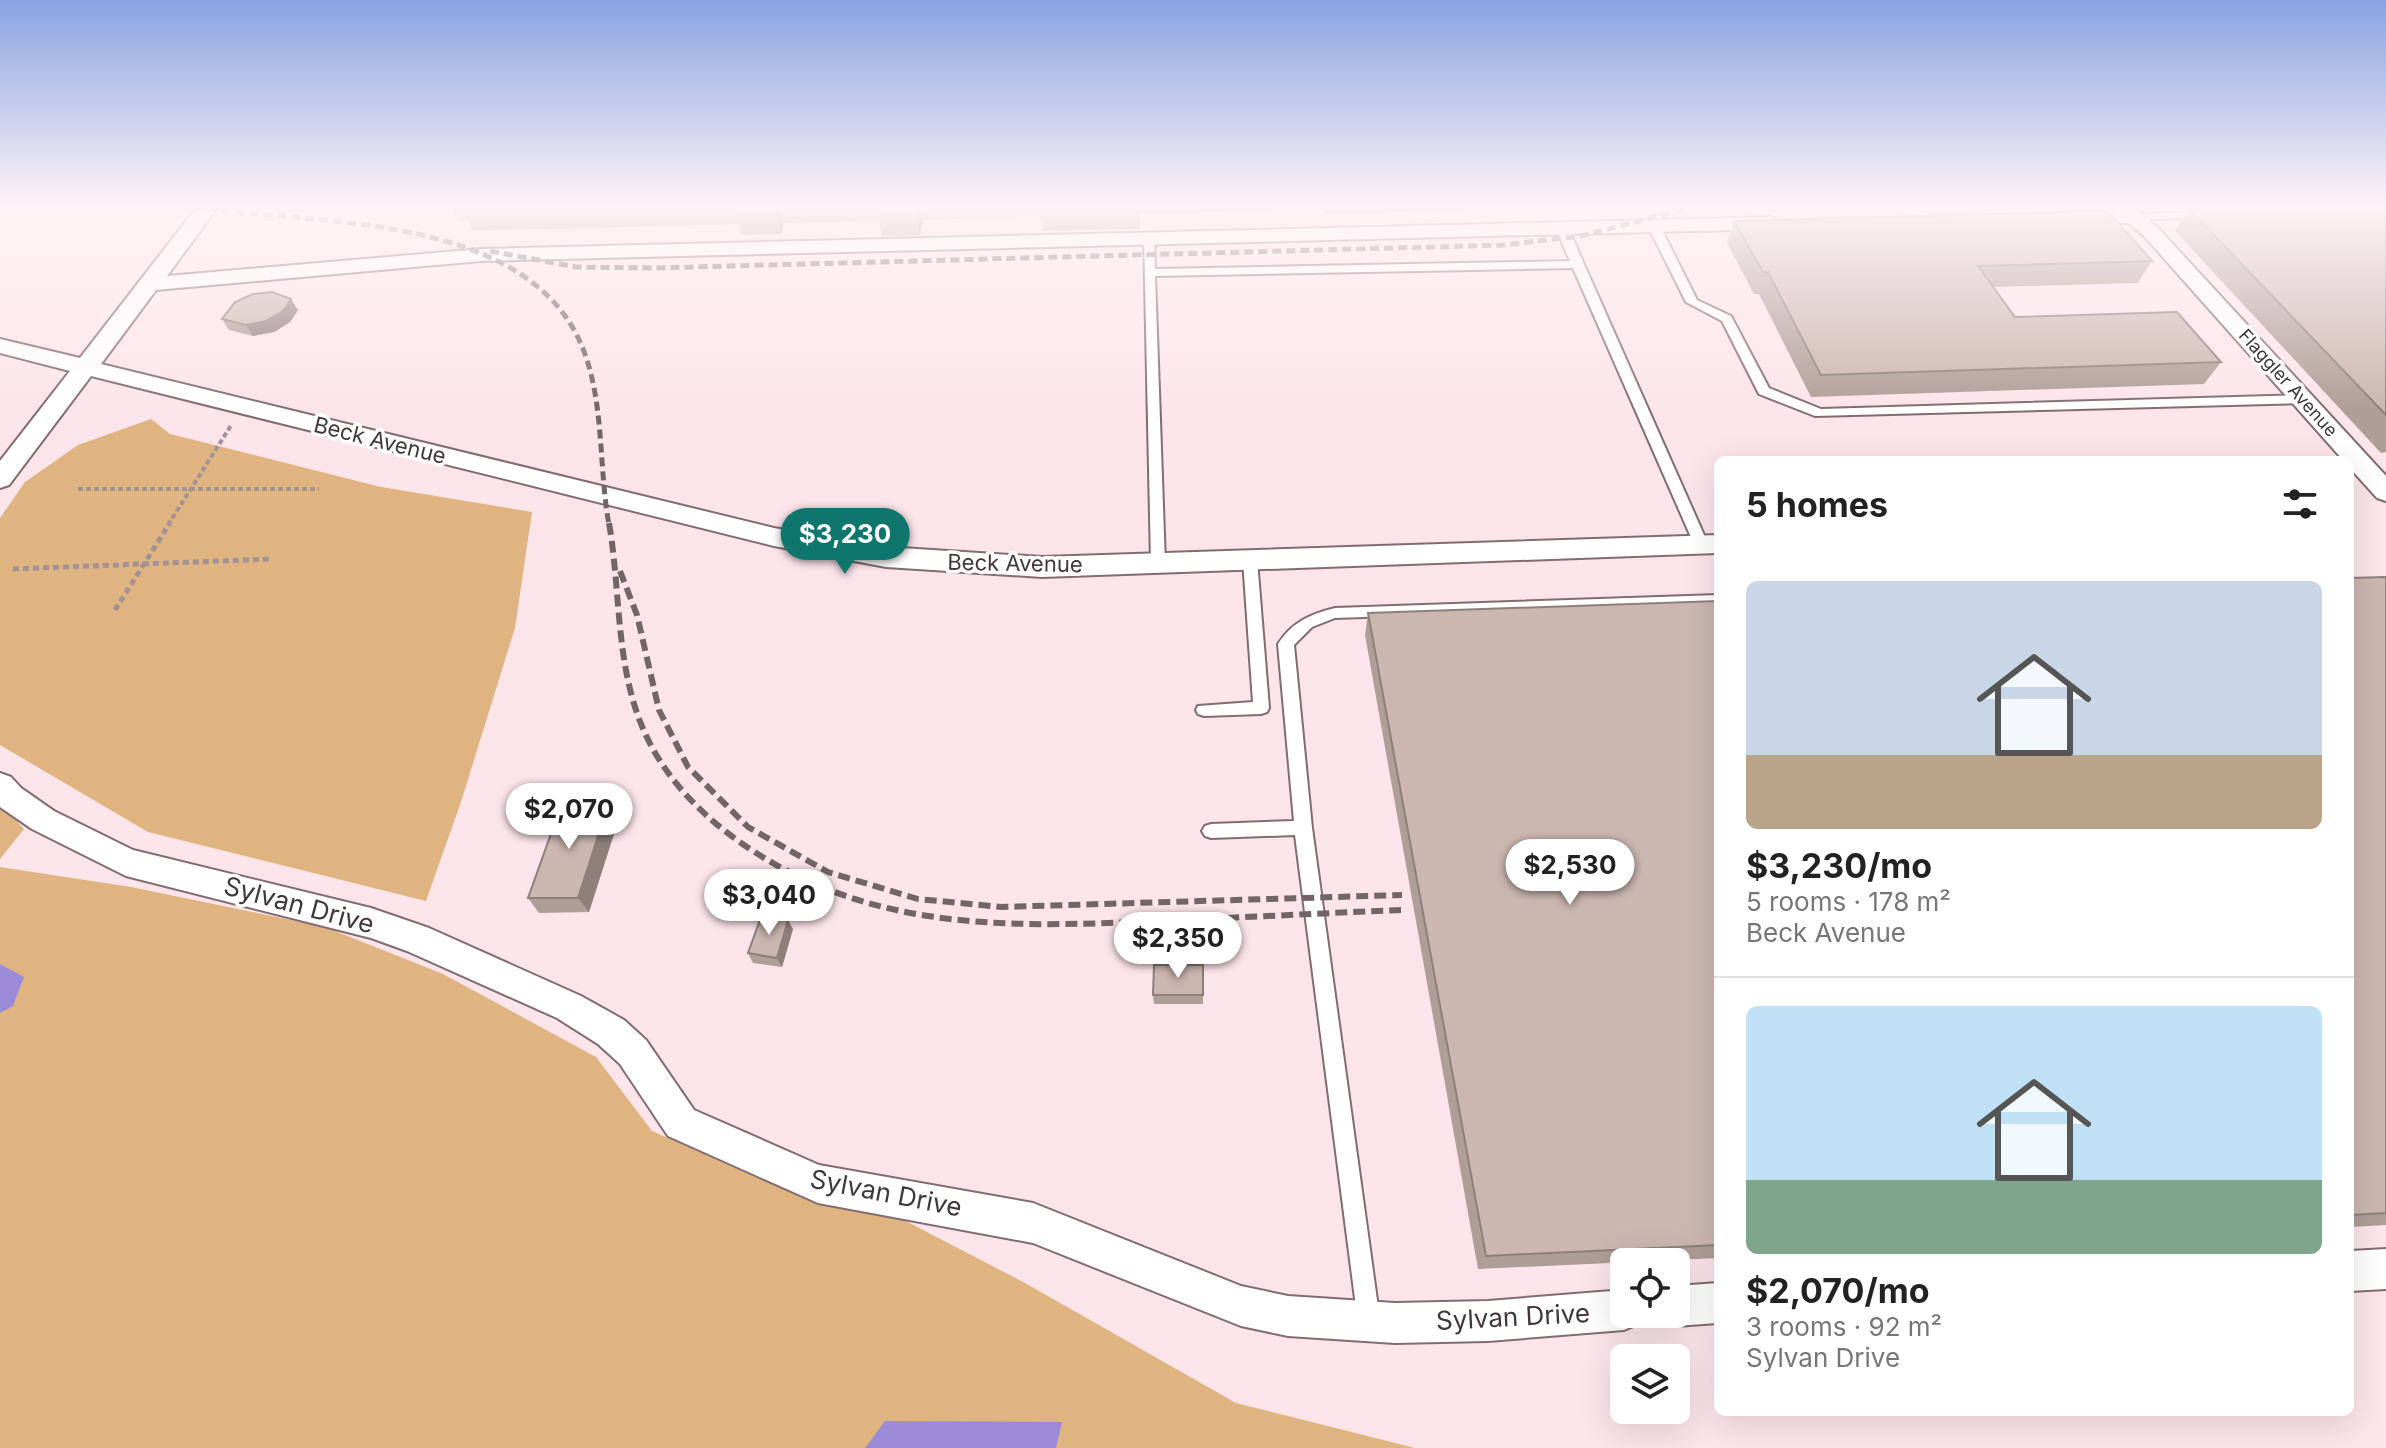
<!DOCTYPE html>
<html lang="en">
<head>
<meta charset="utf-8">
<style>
  body { margin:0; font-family:Inter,sans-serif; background:#f2f2f2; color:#222; height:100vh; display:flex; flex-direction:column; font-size:30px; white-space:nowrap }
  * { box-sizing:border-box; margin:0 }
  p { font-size:26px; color:#767676 }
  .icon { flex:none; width:44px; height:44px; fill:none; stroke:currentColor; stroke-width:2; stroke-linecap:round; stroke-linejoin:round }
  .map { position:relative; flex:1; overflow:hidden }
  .panel { position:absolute; left:1714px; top:456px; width:640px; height:960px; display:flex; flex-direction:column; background:#fff; border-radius:12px; box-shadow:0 8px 32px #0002 }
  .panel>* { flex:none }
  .tools { position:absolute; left:1610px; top:1248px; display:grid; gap:16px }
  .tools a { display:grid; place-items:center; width:80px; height:80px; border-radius:12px; background:#fff; box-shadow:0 8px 32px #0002; font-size:40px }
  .price { position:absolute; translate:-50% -68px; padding:0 18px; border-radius:28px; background:#fff; color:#222; font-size:26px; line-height:52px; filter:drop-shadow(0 2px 4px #0008) }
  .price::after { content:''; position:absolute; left:50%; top:48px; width:24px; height:18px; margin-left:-12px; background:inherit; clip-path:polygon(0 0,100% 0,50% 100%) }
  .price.on { background:#0f766e; color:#fff }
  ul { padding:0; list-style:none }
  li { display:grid; align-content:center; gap:16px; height:424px; padding:0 32px }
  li+li { border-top:2px solid #e0e0e0 }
  li span { display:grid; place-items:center; height:248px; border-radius:12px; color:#555 }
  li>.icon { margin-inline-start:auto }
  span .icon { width:144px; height:144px; fill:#fffc; stroke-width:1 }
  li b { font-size:34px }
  h2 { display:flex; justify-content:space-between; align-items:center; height:96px; padding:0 32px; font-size:34px }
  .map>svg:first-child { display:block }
</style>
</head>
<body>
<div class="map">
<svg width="2386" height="1448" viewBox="0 0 2386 1448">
  <rect width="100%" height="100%" fill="#fce5ea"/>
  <path fill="#e0b481" d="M151,419L170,434L381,487L532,512L515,628L461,802L426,901L148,832L0,745V518L25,482L78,445Z
    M0,803L24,829L0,859Z
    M0,867L131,887L325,927L443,974L596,1057L652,1131L811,1201L900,1218L1025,1283L1236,1403L1415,1448H0Z"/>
  <path fill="#9a8ad7" d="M0,964L24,977L13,1006L0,1013Z
    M885,1421L1062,1422L1056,1448H865Z"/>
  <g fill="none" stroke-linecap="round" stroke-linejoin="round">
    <defs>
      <path id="lane" d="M2204,212L2208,213V217L2133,220L2127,217L2133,214Z
        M1650,224L1660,226L1697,300L1731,316L1769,388L1821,409L2303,395L2309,399L2303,403L1815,416L1759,394L1722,321L1686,302L1648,226Z
        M1558,226L1568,228L1708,544L1706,548H1696L1694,544L1573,268L1155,276L1165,563L1163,567H1153L1151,563L1144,235L1154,237L1155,269L1570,261L1556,228Z
        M1250,555L1257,560L1269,708L1267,712L1261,714L1204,716L1198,714L1196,710L1198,706L1253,702L1243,560Z
        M1718,595V605L1335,618L1312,627L1294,645L1312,828L1380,1322L1377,1330L1369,1333L1361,1330L1358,1322L1295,835L1211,838L1205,836L1202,831L1205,826L1211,824L1294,821L1278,644C1292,622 1311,614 1335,608Z"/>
      <path id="street" d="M197,207H218L167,276L481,249L1771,217L1781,223L1771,229L481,261L156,290L101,364L774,528L886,547L1042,557L1718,535V553L1042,577L886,567L774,546L91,376L9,485L0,488V461L70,371L0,353V339L80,358Z
        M2111,207H2134L2159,229L2386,476V501L2377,498L2350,468V460H2343L2145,237L2128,223H2071L2061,217L2071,211H2113Z
        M0,773L11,777L21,788L54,811L133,850L371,908L429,928L581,996L624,1020L646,1040L694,1110L819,1165L1033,1203L1241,1286L1288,1296L1395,1303L1488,1301L1624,1290V1314H1643L1638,1324L1624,1330L1488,1341L1395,1343L1288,1336L1241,1326L1033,1243L818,1203L668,1136L620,1064L598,1044L557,1018L407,951L371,938L126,876L32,829L0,807Z
        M2386,1249V1289L2350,1291V1251Z
        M1718,1283V1323L1676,1326L1662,1320L1659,1314H1676V1286Z"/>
    </defs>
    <use href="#lane" stroke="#806c71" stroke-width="4"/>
    <use href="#street" stroke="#806c71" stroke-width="4"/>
    <path stroke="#a29295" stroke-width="4" stroke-dasharray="5 3" stroke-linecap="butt" d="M78,489H319
      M168,525L232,424"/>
    <path stroke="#a29295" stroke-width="5" stroke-dasharray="6 4" stroke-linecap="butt" d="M13,569L271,559
      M115,610L170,523"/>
    <use href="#lane" fill="#fff" fill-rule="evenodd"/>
    <use href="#street" fill="#fff" fill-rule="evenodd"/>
    <path stroke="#726568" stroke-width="5" stroke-dasharray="9 5" stroke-linecap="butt" d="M194,207C316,225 537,211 586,357C604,410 599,470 609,525
      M490,251L576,267L656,268L1503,245L1581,236L1693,207"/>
    <path stroke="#726568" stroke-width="6" stroke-dasharray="12 6" stroke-linecap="butt" d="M609,523C621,592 615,665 644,731C665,779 704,818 747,847C879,936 1025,927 1178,920C1252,917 1327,913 1401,910
      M620,571L637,615L659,710L688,767L748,827L828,872L918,899L1002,907L1402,895"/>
  </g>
  <path fill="#af9d97" d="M452,207H1476V210L1326,214L1325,209L1140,214V229L1042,231L1040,216L923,220L920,235L882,236L879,221L784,223L781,234L742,235L739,224L473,231L468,220L458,221Z
    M2386,207V452L2381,453L2175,231L2189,209Z
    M1734,221L2152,261L2138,283L1993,287L2015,317L2221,362L2204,384L1811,397L1759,294H1754L1727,243Z
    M298,310L290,322L274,332L253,336L229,330L222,319Z
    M2386,577V1225L2350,1227V578Z
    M1718,601V1258L1478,1269L1365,635L1368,613Z
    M609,802L619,818L589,912L539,913L528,898Z
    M793,929L782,967L753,963L748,953Z
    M1203,965V1004H1154L1153,995Z"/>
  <path fill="#8e7f7b" d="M776,207H780L784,223L781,234L775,212Z
    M917,207H921L923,220L920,235L916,213Z
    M291,299L298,310L290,322L274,332L253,336L246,325Z
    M609,802L619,818L589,912L578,898Z
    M788,920L793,929L782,967L777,958Z"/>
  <path fill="#cbb6b0" stroke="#8e7f7b" stroke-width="2" d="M463,207H544L462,209Z
    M737,207H776L775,212L735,213Z
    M879,207H917L916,213L877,214Z
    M1040,207H1139L1040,210Z
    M2281,207H2386V415L2189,209Z
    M2108,211L2152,261L1978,266L2015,317L2177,312L2221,362L1821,375L1768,272H1763L1734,221Z
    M272,292L291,299L283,311L266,321L246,325L222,319L235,302L253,294Z
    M2386,577V1213L2350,1215V578Z
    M1718,601V1245L1486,1256L1368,613Z
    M609,802L578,898H528L562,803Z
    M761,917L788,920L777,958L748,953Z
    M1154,965H1203V995H1153Z"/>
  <linearGradient id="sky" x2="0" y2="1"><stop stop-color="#89a3e1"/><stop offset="0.5" stop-color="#fef3f6"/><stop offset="1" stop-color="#fef3f6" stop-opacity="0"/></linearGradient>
  <rect width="2386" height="410" fill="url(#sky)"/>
  <g text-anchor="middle" stroke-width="7" stroke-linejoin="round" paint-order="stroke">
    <g font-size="18" fill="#403739" stroke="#fff">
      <text transform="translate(2288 383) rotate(48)" y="6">Flaggler Avenue</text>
    </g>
    <g font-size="22" fill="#403739" stroke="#fff">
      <text transform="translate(380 440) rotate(14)" y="8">Beck Avenue</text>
      <text transform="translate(1015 563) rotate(1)" y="8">Beck Avenue</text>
    </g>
    <g font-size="26" fill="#403739" stroke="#fff">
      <text transform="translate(299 905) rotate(15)" y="9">Sylvan Drive</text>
      <text transform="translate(886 1193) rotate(11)" y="9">Sylvan Drive</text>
      <text transform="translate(1513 1317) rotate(-3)" y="9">Sylvan Drive</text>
    </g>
  </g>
</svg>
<div class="tools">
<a><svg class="icon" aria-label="locate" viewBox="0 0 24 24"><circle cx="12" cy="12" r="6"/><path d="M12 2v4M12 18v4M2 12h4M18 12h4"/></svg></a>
<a><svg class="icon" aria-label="layers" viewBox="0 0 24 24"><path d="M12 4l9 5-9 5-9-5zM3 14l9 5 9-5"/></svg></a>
</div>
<b class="price on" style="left:845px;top:576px">$3,230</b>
<b class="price" style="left:569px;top:851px">$2,070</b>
<b class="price" style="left:1570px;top:907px">$2,530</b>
<b class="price" style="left:769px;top:937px">$3,040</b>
<b class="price" style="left:1178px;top:980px">$2,350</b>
<section class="panel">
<h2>5 homes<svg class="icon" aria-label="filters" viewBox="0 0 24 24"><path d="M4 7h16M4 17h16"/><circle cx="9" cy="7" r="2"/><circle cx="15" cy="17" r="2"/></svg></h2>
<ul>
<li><span style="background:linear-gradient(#c9d6e8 70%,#b9a48a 0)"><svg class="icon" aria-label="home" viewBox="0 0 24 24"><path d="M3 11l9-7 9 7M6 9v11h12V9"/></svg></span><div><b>$3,230/mo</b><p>5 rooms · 178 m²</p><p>Beck Avenue</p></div></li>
<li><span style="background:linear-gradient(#bfe0f5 70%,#7fa58c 0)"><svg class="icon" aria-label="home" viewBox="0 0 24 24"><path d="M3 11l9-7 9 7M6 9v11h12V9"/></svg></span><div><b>$2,070/mo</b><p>3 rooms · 92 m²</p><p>Sylvan Drive</p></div></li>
</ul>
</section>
</div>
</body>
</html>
